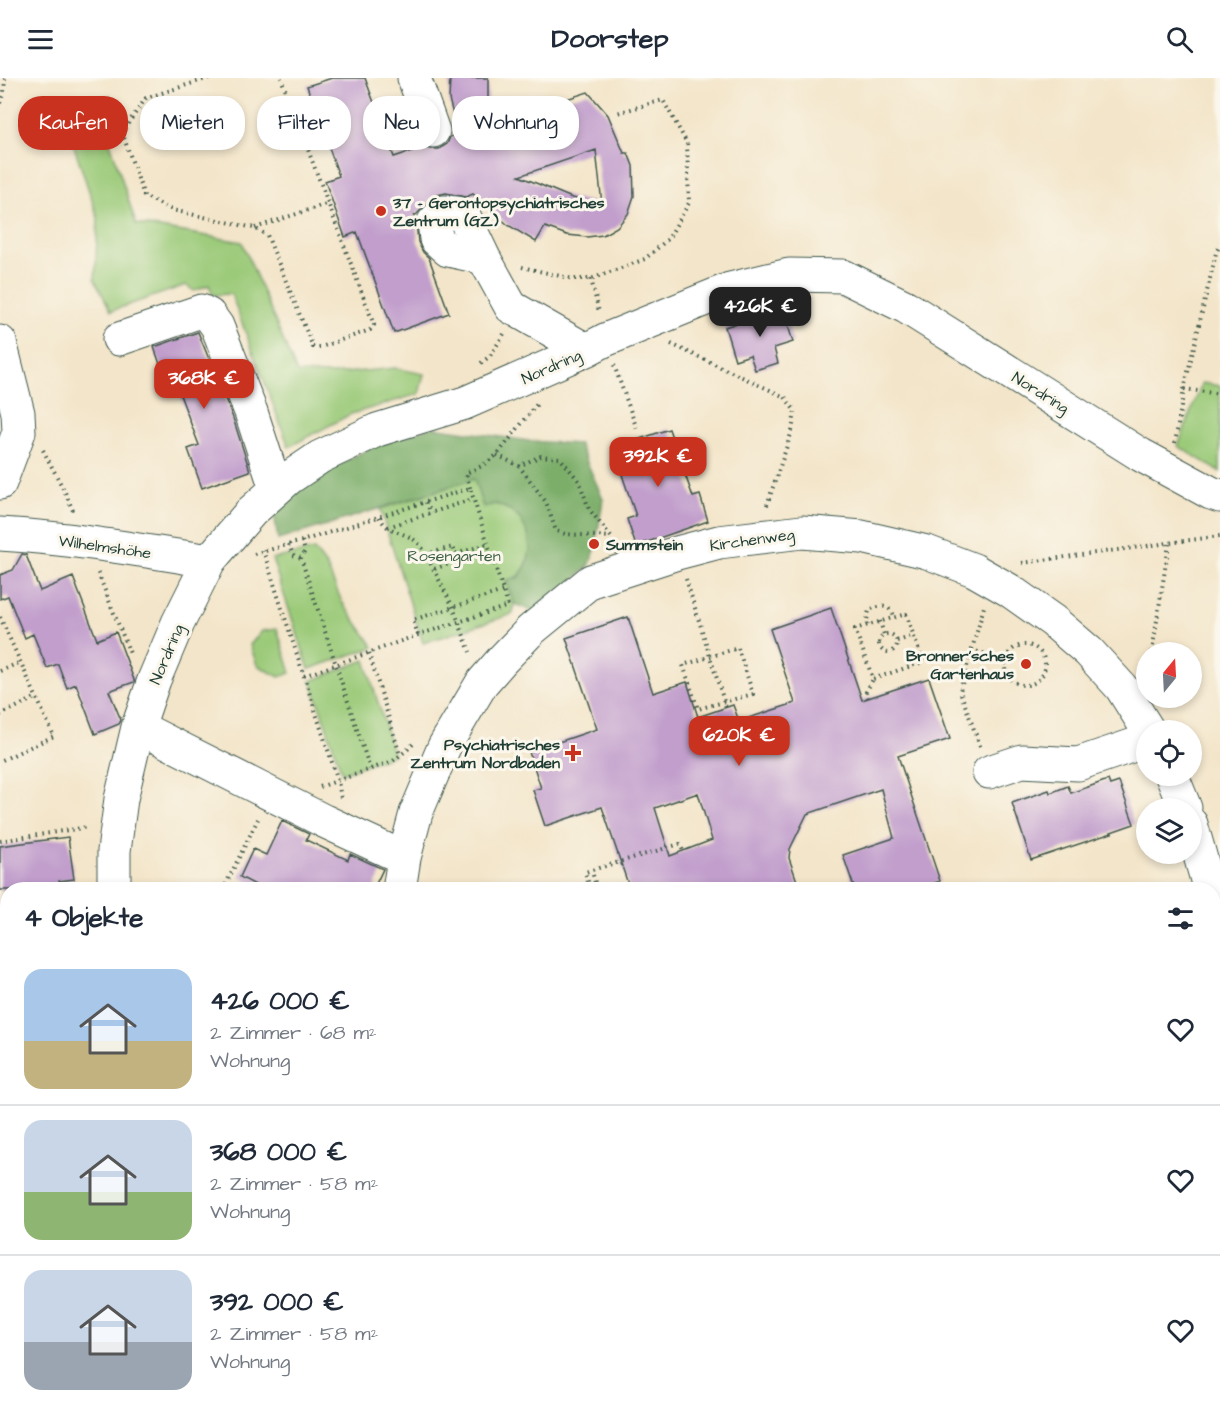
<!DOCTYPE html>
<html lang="de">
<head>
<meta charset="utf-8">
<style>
  body { margin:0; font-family:"Architects Daughter",sans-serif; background:#f6f6f7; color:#1f2937; height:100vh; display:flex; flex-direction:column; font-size:22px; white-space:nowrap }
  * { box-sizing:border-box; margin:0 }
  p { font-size:20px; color:#747a83 }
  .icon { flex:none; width:33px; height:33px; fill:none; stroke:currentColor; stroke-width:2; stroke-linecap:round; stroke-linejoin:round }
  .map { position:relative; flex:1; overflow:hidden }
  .panel { position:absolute; left:0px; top:804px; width:1221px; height:536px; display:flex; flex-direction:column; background:#fff; border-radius:24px 24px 0 0; box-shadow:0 3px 9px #0003 }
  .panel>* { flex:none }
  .guide { position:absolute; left:18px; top:18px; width:600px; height:54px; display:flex; gap:12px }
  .needle { width:39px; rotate:18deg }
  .buttons { position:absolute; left:1136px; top:564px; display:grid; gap:12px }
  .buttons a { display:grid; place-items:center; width:66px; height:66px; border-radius:50%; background:#fff; box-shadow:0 3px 9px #0003; font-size:30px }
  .price { position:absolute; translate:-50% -51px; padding:0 14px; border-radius:12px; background:#c8321e; color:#fff; font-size:20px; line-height:39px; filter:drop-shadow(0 2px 3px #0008) }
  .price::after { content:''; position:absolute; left:50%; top:36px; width:18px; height:14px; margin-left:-9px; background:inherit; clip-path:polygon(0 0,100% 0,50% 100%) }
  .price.selected { background:#222; color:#fff }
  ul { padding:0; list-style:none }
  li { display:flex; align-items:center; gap:18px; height:150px; padding:0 24px }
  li+li { border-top:2px solid #e0e1e3 }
  li span { display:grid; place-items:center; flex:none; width:168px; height:120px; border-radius:18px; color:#555 }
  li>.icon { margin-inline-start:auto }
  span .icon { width:72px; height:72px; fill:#fffc; stroke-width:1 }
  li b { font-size:26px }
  h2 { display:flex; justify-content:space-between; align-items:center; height:72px; padding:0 24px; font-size:26px }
  .tag { padding:0 21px; border-radius:24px; background:#fff; box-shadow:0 3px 9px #0003; font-size:21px; line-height:54px }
  .tag.selected { background:#c8321e; color:#fff }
  header { display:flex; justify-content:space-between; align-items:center; height:78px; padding:0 24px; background:#fff; font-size:27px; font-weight:700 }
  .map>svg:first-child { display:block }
</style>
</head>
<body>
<header><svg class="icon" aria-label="menu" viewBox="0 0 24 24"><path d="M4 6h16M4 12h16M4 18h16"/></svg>Doorstep<svg class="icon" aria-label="search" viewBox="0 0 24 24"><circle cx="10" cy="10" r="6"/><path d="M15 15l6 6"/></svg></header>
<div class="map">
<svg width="1220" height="1339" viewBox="0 0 1220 1339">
  <rect width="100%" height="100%" fill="#fbf7ec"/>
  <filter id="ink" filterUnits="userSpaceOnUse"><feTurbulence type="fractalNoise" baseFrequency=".0167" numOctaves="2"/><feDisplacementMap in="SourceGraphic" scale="12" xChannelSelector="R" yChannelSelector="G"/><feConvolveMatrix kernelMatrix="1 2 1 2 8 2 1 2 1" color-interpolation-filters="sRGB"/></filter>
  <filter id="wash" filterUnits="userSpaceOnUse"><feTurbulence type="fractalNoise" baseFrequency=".008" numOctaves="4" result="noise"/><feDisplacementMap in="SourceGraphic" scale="24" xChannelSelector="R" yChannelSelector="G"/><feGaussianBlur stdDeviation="1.35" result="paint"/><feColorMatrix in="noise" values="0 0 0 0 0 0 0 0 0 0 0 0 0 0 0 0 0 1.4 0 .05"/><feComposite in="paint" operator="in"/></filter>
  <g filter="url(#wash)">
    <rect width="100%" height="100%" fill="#f3e5c9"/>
    <path fill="#9bca79" stroke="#5d8456" stroke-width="1.5" d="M111,18L97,23L136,146L242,164L297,295L334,296L395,290L424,296L419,316L351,336L289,369L231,216L213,217L209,207L194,213L186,207L111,233L95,202L98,140L64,38L88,20Z
      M1202,305L1220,308V394L1178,368Z
      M474,401C480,407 490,422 496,426C500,429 506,429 510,431C526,442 534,463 528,482C524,495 519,499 506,503L514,526L513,536L423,565L380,431Z
      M314,472L327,489L342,524L374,569L309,591L272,481Z
      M277,551L291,595L279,599L257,587L250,567L262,553Z
      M365,582L394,677L342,695L311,603Z
      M699,1332H759L754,1339H696Z
      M837,1332H1123L1120,1339H839Z"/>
    <path fill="#7cae69" stroke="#4e764e" stroke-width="1.5" d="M432,349L529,363L579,366L603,421L595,472L589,488L537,535L514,526L506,503L519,499L527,486L530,471L528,456L521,442L510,432L496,426L483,429L474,401L278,462L273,429L297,409L374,368Z"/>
    <g id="blocks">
      <path fill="#c19ecc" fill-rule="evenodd" d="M332,0H365L394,79L424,69L430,71H439L447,66L450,59L458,56L449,21L450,0H488V22L495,44L588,14L608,37L624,75H628L633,88L634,118L628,136L617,149L603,157L587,159L567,157L545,149L536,164L508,147L473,116L466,119L446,115L437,117L431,121L417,136L414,138L416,143L418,164L423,174L429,180L449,235L394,255L357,154L345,159L325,103L339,98L307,8ZM596,72L602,126L572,120L519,98Z
        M783,231L793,264L774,270L778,285L755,292L750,277L735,282L725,249L740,244L739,242Z
        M198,254L233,340L250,393L202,410L188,371L199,367L177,309L169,312L154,269Z
        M669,351L693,419L700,417L708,443L636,468L627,441L636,438L613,370Z
        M22,476L26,477L40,513L73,499L97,562L116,554L134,602V604L109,613L121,642L119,646L95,656L76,606L67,610L58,586L47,590L33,556L25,560L8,518L0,521V497L13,492Z
        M831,530L862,622L929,600L950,661L898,678L940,803L915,812H855L843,777L894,760L881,711L807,736L790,771L789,780L800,812H630L602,729L545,748L533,712L541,710L529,674L597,651L566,560L628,539L653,615L687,604L698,639L733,627L739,643L795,625L770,551ZM698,715L712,762L670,778L655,730Z
        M1108,702L1110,707L1119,704L1134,746L1111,754L1112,755L1031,782L1012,725L1049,712L1050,715L1068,708L1071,715Z
        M282,743L309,756L306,762L348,782L350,776L383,791L373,812H265L240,799L253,771L266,777Z
        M68,759L74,801L59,803L60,812H0V768Z"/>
    </g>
  </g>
  <g filter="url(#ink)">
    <use href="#blocks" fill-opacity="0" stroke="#3f564a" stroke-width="1.5"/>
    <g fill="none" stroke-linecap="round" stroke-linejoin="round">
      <path stroke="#c9c3ab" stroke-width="33" stroke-dasharray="33 16" stroke-linecap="butt" d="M1214,920L1220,921"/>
      <defs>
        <path id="minor" d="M414,0L433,53
          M484,180L448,172L436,161L434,144L444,134L456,135L464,138L484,180L511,229L586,272
          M119,261L201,233L209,237L217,248L251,334L276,411
          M0,264L18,335L19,354L0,405
          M0,456C70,460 140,472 209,483
          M138,649L324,743L404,780
          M989,694L1022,683L1078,686L1146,663
          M1172,698L1185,730
          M1191,746L1207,802V812
          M114,812V773L121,721L138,649L154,602L178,545L209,483L251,434L289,400L320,379L377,352L465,325L586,272L605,262L730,211L789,197L843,198L906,229L1141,377L1211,415L1220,418
          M399,812L404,780L416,735L444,669L482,605L503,581L531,552L591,503L677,475L719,464L802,454L862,459L927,474L974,492L1009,512L1053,543L1089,574L1121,609L1148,652
          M1214,1052L1220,1060
          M1220,1084V1092
          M0,1168L8,1174
          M452,1339L456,1332
          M675,1339L678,1332
          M1128,1339L1129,1332"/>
      </defs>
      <use href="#minor" stroke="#3f564a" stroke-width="35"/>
      <path stroke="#3f564a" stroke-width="4" stroke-dasharray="1.5 4.5" stroke-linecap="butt" d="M209,0L146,20L122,54L144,118L172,132L254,150L267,157L313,269H321L370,252L374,247L281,0
        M0,25L4,14L5,0
        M255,150L329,125
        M522,189L573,201H591L645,181L668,161L689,125L687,65L663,22L617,35
        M591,201L599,234
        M671,266L785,319L795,333L792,353L766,430
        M481,285L490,278L504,256
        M614,287L638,354
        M1184,311L1220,316
        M1175,365L1184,311L1216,175L1220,167
        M43,372L64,412L74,435
        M497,377L519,388L546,424L556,453L565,456L611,459L589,431L579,403L560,380L541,378L519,388
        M470,410L466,395L482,388L497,377L537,326
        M426,424L431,435
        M379,439C382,443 385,448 389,450C402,457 415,458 423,471L453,529L470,574
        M388,449L473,421
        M302,463L305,473L301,480L370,691
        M289,466L293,477L301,480
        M263,472L338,703L341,720
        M254,476L302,463L470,410L508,528L418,557L304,598
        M426,476L453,469L458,483L434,491
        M456,476L487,466
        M1022,485L1220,458
        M98,495L131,578
        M686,501L726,630
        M906,536L923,584L873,601L855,551Z
        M0,539L54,658L0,683
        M880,543L884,557
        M868,547L867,542L869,532C881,527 889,526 895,539
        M879 565a9 9 0 1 1 18 0a9 9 0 1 1-18 0Z
        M418,557L413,542L503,513
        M897,563L914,558
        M1005 587a20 20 0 1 1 40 0a20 20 0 1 1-40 0Z
        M738,570L753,616L698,631L683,587Z
        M971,572L1017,584
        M1152,574L1169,466
        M369,575L400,677
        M0,593L21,584
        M868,620L866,614L873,601
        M0,637L37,619
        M980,668L960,613L984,529
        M320,709L393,683L407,672L413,666
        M0,763L88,749
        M593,797L595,805L589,807L585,794L680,766L683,773
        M223,812L258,741
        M0,867L8,920
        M0,987L8,986
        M1214,1150L1220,1149
        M1214,1171L1220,1199
        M834,1332L836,1339
        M66,1339L71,1332
        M759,1339L763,1332
        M807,1339L818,1332"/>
      <use href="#minor" stroke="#fff" stroke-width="33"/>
    </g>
  </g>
  <g fill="#c8321e" stroke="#fbf7ec" stroke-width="2">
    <circle cx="381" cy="133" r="6"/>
    <circle cx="594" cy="466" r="6"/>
    <circle cx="1026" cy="586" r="6"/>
    <path d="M570 666h6v6h6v6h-6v6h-6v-6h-6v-6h6z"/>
  </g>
  <g text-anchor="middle" stroke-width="6" stroke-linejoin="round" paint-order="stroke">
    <g font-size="16" font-weight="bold" fill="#1f3d34" stroke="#fbf7ec" text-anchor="start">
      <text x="393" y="130">37 - Gerontopsychiatrisches<tspan x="393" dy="18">Zentrum (GZ)</tspan></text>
      <text x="606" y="472">Summstein</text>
      <text x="1014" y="583" text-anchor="end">Bronner'sches<tspan x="1014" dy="18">Gartenhaus</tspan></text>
      <text x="560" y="672" text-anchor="end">Psychiatrisches<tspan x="560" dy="18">Zentrum Nordbaden</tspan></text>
    </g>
    <g font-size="16" fill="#1f3d34" stroke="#fbf7ec">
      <text transform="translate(551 288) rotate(-24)" y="6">Nordring</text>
      <text transform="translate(1041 314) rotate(32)" y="6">Nordring</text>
      <text transform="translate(752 461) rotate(-8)" y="6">Kirchenweg</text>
      <text transform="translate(105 468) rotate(8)" y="6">Wilhelmshöhe</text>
      <text transform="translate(166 576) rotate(-67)" y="6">Nordring</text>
    </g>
    <g font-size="16" fill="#3e6045" stroke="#fbf7ec">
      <text x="454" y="483">Rosengarten</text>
    </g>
  </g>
</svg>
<div class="buttons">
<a><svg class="needle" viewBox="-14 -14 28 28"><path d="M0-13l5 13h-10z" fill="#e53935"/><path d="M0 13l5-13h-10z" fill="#747a83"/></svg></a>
<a><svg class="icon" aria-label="locate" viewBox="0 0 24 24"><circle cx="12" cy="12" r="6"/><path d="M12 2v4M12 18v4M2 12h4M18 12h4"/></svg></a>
<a><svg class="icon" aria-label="layers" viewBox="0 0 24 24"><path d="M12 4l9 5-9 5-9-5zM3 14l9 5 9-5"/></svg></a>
</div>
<b class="price selected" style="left:760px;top:260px">426K €</b>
<b class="price" style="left:204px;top:332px">368K €</b>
<b class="price" style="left:658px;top:410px">392K €</b>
<b class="price" style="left:739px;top:689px">620K €</b>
<div class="guide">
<a class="tag selected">Kaufen</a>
<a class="tag">Mieten</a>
<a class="tag">Filter</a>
<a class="tag">Neu</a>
<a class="tag">Wohnung</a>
</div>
<section class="panel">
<h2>4 Objekte<svg class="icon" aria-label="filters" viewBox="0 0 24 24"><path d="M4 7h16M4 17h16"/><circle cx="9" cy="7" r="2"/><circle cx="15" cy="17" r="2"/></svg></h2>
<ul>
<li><span style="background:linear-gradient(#a9c7e8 60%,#c2b280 0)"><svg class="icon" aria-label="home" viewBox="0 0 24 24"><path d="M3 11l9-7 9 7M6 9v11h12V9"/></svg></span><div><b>426 000 €</b><p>2 Zimmer · 68 m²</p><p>Wohnung</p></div><svg class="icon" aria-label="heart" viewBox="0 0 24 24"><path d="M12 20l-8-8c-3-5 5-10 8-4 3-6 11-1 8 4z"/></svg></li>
<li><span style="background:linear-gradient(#c9d6e8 60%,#8fb573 0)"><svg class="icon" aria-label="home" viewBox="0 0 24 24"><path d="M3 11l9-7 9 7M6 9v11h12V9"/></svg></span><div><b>368 000 €</b><p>2 Zimmer · 58 m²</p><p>Wohnung</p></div><svg class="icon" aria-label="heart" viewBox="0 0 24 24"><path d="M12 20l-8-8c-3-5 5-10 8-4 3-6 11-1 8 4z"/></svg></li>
<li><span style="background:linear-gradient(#c9d6e8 60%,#9aa5b1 0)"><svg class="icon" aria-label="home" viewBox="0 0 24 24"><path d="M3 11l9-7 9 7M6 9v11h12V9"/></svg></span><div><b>392 000 €</b><p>2 Zimmer · 58 m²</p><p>Wohnung</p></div><svg class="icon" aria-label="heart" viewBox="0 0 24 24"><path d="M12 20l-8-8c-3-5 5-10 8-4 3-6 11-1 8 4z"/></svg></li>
</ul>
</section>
</div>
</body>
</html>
